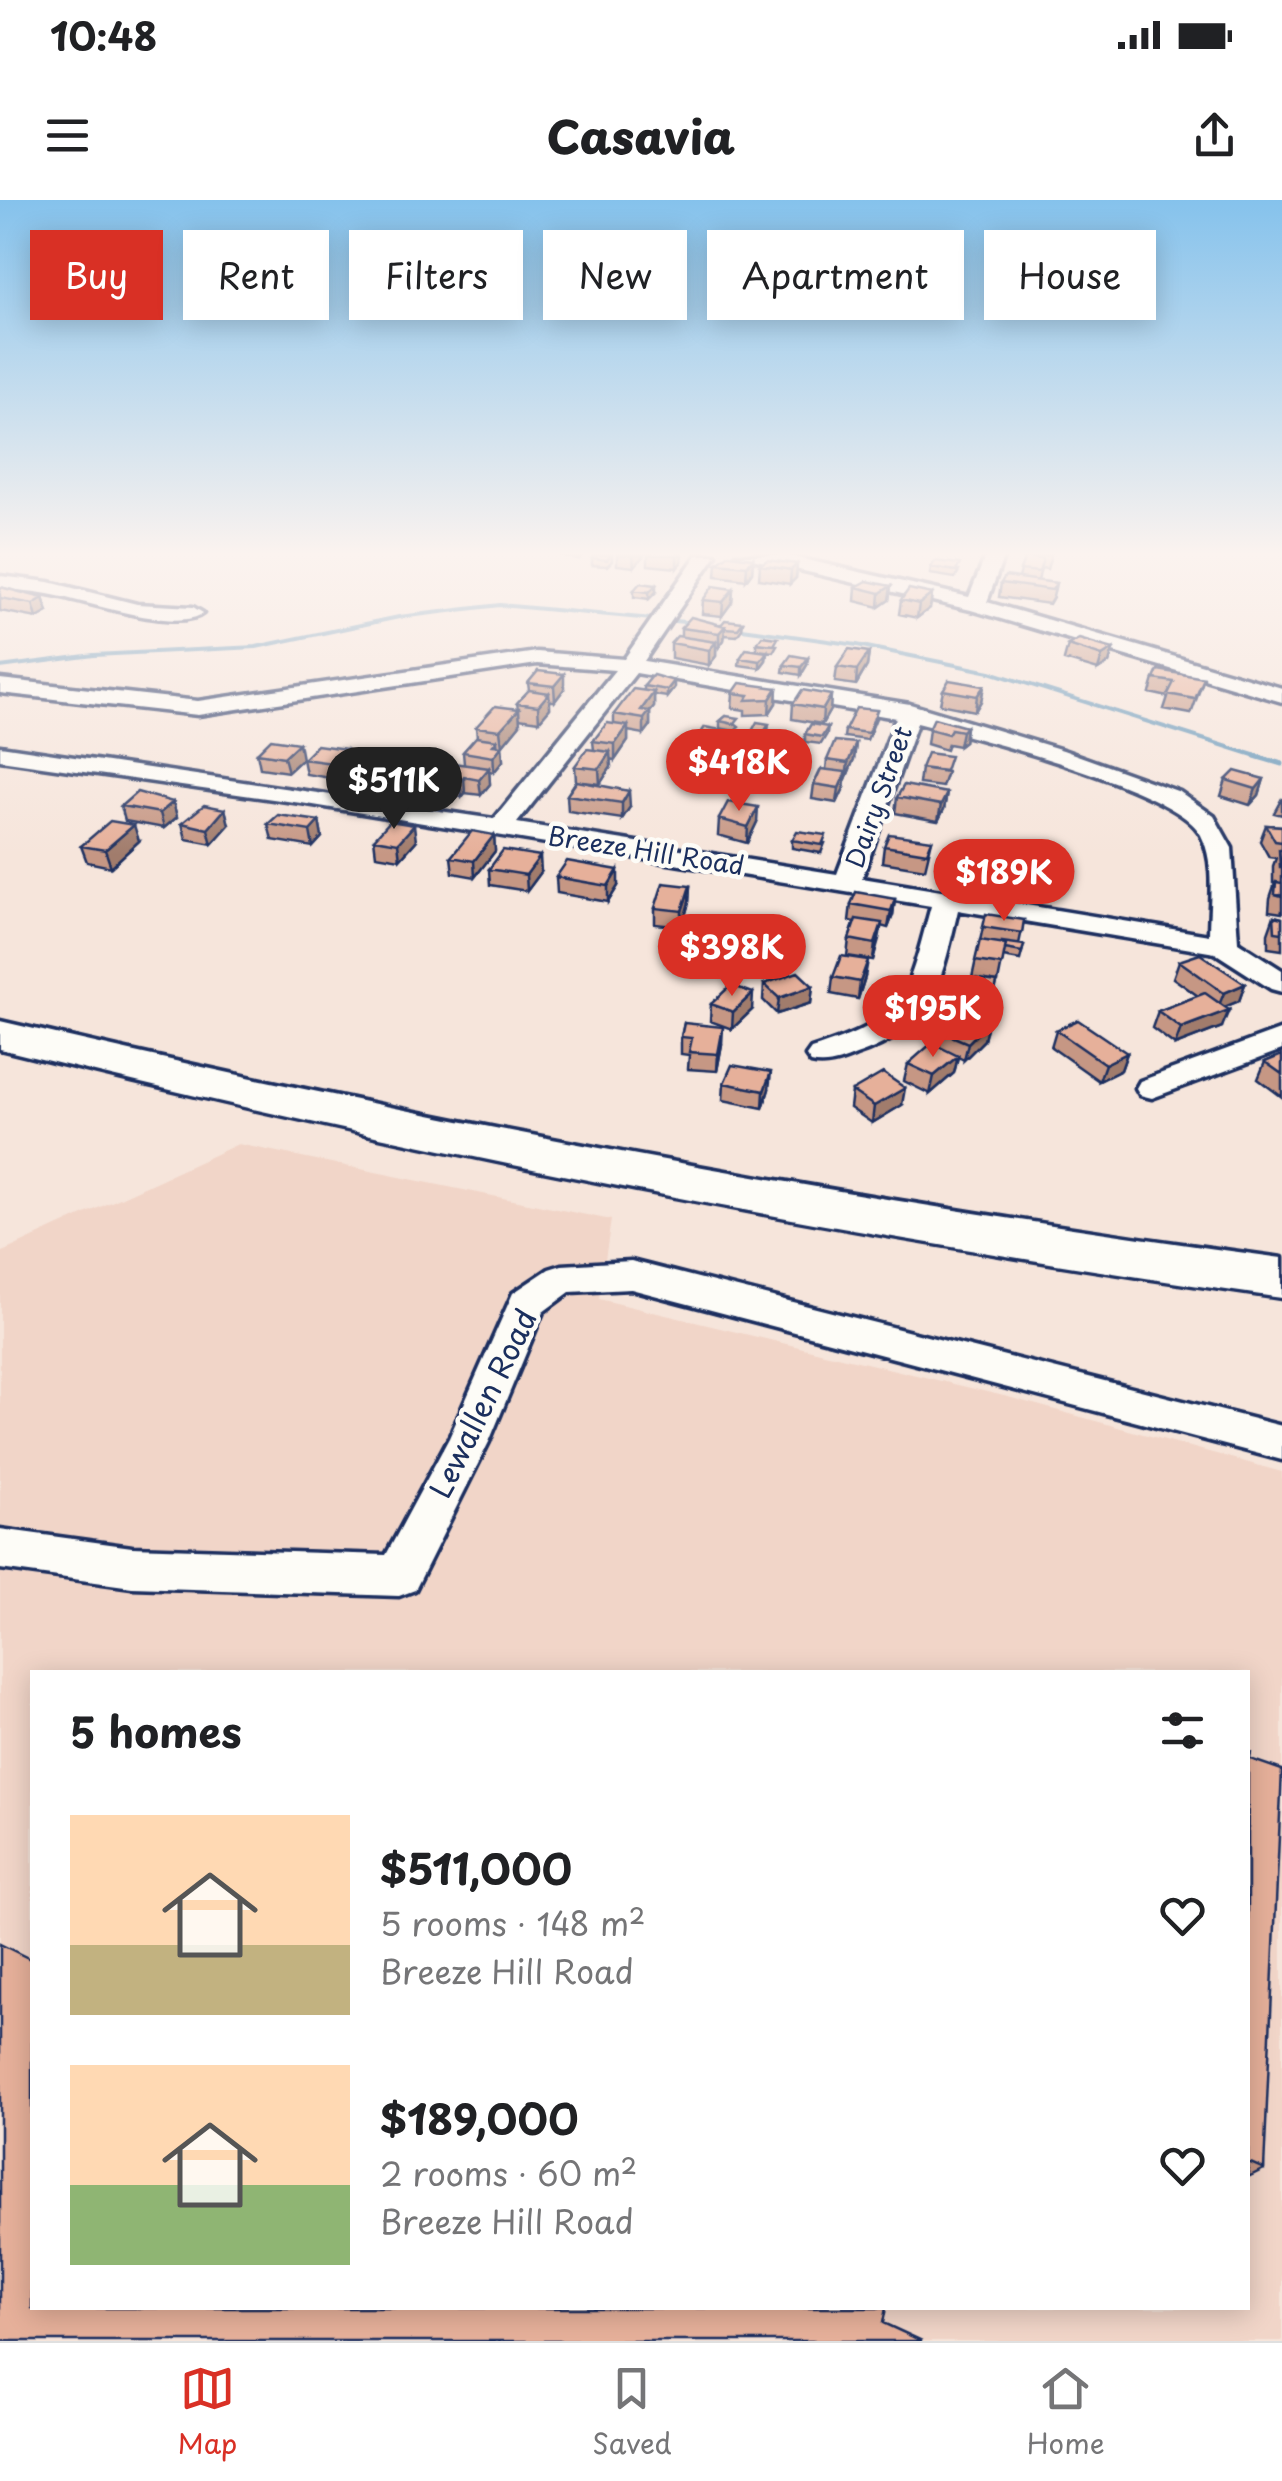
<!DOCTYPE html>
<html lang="en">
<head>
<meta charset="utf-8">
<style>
  body { margin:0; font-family:"Playpen Sans",sans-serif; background:#f2f2f2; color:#202124; height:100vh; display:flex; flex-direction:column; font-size:38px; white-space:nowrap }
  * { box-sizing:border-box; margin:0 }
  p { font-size:32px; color:#757577 }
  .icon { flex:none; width:55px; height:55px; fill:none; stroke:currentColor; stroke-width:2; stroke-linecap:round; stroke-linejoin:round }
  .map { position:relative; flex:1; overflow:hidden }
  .drawer { position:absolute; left:30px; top:1470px; width:1220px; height:640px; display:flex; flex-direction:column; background:#fff; border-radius:0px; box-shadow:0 5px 25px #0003 }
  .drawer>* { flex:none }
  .banner { position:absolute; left:30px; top:30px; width:1222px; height:90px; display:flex; gap:20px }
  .price { position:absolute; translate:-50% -85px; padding:0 22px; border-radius:35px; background:#d93025; color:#fff; font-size:32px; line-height:65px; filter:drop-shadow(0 2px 5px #0008) }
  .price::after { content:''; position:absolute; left:50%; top:60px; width:30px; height:22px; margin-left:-15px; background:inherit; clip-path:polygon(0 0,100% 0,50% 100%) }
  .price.current { background:#222; color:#fff }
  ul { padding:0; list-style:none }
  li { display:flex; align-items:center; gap:30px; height:250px; padding:0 40px }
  li span { display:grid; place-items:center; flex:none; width:280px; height:200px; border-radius:0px; color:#555 }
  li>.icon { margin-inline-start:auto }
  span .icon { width:120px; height:120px; fill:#fffc; stroke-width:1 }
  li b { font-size:42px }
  h2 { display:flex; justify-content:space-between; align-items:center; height:120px; padding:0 40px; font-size:42px }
  .pill { padding:0 35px; border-radius:0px; background:#fff; box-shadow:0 5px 25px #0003; font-size:35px; line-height:90px }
  .pill.current { background:#d93025; color:#fff }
  .status { display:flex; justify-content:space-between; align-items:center; height:70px; padding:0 50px; background:#fff; direction:ltr }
  .status svg { height:28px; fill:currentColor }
  header { display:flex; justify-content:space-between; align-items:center; height:130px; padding:0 40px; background:#fff; font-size:45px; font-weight:800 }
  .tab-bar { display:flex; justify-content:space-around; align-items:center; height:140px; border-top:2px solid #e0e0e0; background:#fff; font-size:28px; color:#757577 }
  .tab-bar a { display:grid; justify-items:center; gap:5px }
  .tab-bar .current { color:#d93025 }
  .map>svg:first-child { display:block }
</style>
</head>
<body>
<div class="status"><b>10:48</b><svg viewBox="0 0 49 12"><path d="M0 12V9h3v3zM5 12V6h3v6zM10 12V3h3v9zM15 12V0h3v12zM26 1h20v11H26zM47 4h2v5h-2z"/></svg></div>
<header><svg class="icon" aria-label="menu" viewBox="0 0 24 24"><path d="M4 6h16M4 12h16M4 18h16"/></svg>Casavia<svg class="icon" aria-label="share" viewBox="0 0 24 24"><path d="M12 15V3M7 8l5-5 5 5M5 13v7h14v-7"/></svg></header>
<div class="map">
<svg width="1282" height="2141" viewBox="0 0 1282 2141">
  <rect width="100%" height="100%" fill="#f6e5db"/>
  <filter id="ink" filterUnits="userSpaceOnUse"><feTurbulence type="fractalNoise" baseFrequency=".01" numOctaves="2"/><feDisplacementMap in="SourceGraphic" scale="20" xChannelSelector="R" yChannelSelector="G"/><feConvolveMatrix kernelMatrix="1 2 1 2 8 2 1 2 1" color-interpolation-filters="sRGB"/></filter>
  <g filter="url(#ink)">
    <path fill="#f1d5c8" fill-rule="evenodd" d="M238,944L611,1020L599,1099L1008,1197L1282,1272V2141H0V1053ZM32,1472H1248V2108H32Z"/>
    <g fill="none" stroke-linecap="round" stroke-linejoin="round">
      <path stroke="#6294b7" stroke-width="4" d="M735,428L857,445L990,472L1263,558
        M0,467L94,455L256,447L399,417L500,405L696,423"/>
      <path stroke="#6294b7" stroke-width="5" d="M1255,556L1282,564"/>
      <defs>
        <path id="minor" d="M697,355H716L644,461L910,504L1063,550L1180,592L1214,616L1232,648L1238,742L1282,770V792L1271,789L1215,753L958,710C941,782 934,829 856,855C841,861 827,867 811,863L806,856L811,849C908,819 906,797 931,706L301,603L0,560V546L494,619L615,470L537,464L198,515L0,493V479L198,501L537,452L624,459ZM636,473L896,518L837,674L517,623ZM917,523C971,536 1179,589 1201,635C1216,665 1209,703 1209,735L862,678Z
          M735,355H785L969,397L986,355H1004L987,402L1282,488V502L971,410Z
          M0,376L49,382L137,404L193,407L203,413C179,434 80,399 48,394C32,391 16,390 0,388Z
          M1282,829V850L1152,898L1140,895L1136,888L1140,881Z
          M631,1061L1282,1226V1260L631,1089L570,1092L543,1112L489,1242L415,1390L399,1396L132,1387L0,1369V1329L132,1347L386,1355L449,1238L513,1093L549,1069L562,1065Z"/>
        <path id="highway" d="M0,821C424,921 850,1000 1282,1058V1098C850,1037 424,954 0,849Z"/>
      </defs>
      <use href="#minor" stroke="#1b2f5e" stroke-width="7"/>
      <use href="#highway" stroke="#1b2f5e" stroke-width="7"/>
      <use href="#minor" fill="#fdfcf7" fill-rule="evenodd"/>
      <use href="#highway" fill="#fdfcf7" fill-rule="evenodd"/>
    </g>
    <path fill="#c69784" stroke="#1b2f5e" stroke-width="2.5" d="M559,355H582L579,359Z
      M594,355H612V361L607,366L592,365V358Z
      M617,355H644L634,367L617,365Z
      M648,355H682V361L677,368L648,365Z
      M1025,355H1051L1047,369L1041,368L1038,381L1056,383L1053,397L1049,404L999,397L1001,383L1019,378Z
      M753,358L752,372L746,380L716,376L717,363Z
      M797,364L796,378L790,384L759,379L760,365Z
      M931,367L959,371L955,378L930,374Z
      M891,386L889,400L879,407L855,401L856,387Z
      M0,387L43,398L48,412L37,418L0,411Z
      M733,389L732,402L722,416L702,414L703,400Z
      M634,390L656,392L649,399L634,397Z
      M932,394L930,408L917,418L899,414L901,400Z
      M743,422L742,429L737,436L725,435L724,440L719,447H716V456L709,465L671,458V443L681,436V428Z
      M757,443L777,445L773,452L757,450Z
      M1068,445L1113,449L1109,463L1098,470L1064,460Z
      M767,452L766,460L760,468L739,465L740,458Z
      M869,452L867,466L856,485L835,482L837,467Z
      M784,465H807L801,475L783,472Z
      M538,471L564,489L555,501H550V508L539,521L519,518L520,524L502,546L503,561L494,572L489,571L490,584L481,595L465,593L462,597L441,594L439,578L464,564L463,552L477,537L476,527L518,509L517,503L529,490L528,483Z
      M1204,478L1191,514L1164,509L1168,497L1150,493L1154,479Z
      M644,486L674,488L667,497L654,495V507L650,512V526L644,534L628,531V541L615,560L610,559L611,567L600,584L583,582L630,607L622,619L568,611L567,595L576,581L575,566L594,550L593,541L614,524V514L644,490Z
      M984,486L981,501L975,511L940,504L943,490Z
      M777,488L776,503L769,514L745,515V510L732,508L733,493Z
      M831,495L830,510L822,524L792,519L793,504Z
      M726,516L739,526L734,531L720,528V521Z
      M876,518L867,540L844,537L845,530Z
      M828,527L827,534L821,544L805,542V534Z
      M966,527L964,542L959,546L948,544L946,550L927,544L929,529Z
      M768,532L762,544L749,542L750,535Z
      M699,536L726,538L720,547L699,543Z
      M856,543L854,559L846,579L845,578L844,588L837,603L812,599L814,584L826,569L827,560Z
      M257,553L302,559L288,572L260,568Z
      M357,555L392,575L382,586L349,581L347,567L335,579L306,574L303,559L348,563Z
      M921,568L947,572L942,587L919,584Z
      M1264,579L1259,595L1250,605L1221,596L1226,580Z
      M947,593L944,609L938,621L895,613L897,597Z
      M1282,598V615L1274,613Z
      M173,602L177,617L164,628L125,621L121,606Z
      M225,609L229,625L212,644L186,639L182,623Z
      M719,619L757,622L747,643L718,635Z
      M319,621L322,637L313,647L272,640L268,624Z
      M1266,625L1282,626V713L1269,711L1270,698L1275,683H1273V666L1276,658L1269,657L1260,641Z
      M494,635L495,651L475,677L453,673L451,657Z
      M374,639L416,641L400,659L376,655Z
      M792,640L825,643L821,653L792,648Z
      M932,640L925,669L882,662L884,646Z
      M139,641L111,667L87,662L81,646Z
      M1015,643L1005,684L972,679L975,663Z
      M489,669L541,672L527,691L490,685Z
      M556,677L618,686L608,702L557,693Z
      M690,686L689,702L682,727L655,724V708Z
      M895,699L893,715L888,728L881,726L873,760L847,756L849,739L855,722L849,721L851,704Z
      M1274,716L1282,718V750L1268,748V733Z
      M1024,720L1019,744L1024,745L1020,760L1003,757L998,782L972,778L983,727Z
      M1179,761L1245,784L1239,801L1224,807L1222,827L1175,845L1152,828L1158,811L1198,796L1173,778Z
      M833,777H865L858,799L831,794Z
      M972,778L997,782L984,840L964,860L958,857L954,873L930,894L904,881L908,864L939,847L942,832L963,812Z
      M764,784L813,786L811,803L777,814L763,800Z
      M711,804L752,810L732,829L710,821Z
      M684,823L722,844L717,871L688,869L689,855L681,854V837Z
      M1056,830L1127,853L1121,870L1099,881L1051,847Z
      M1282,855V897L1258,879L1265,862Z
      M724,883L769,889L763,908L723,900Z
      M852,891L902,905L872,923L850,908Z
      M1248,1551L1250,1559L1264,1969L1248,1977Z"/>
    <path fill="#a17b6c" stroke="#1b2f5e" stroke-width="2.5" d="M633,355H644L634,367Z
      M677,355H682V361L677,368Z
      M753,358L752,372L746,380L747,366Z
      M797,364L796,378L790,384L791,370Z
      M656,385V392L649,399V392Z
      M891,386L889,400L879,407L880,393Z
      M733,389L732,402L722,416L723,402Z
      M932,394L930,408L917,418L919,404Z
      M43,398L48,412L37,418L33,404Z
      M725,426L724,440L719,447V433Z
      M716,442V456L709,465V450Z
      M1113,449L1109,463L1098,470L1102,456Z
      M767,452L766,460L760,468V461Z
      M869,452L867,466L856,485L857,470Z
      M808,458L807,465L801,475V467Z
      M564,474V489L555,501L554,486Z
      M674,481V488L667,497V490Z
      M984,486L981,501L975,511L977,496Z
      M777,488L776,503L769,514L770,499Z
      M654,492V507L650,512V526L644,534V519L641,510Z
      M549,493L550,508L539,521L538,506Z
      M831,495L830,510L822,524L823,509Z
      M519,509L520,524L502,546L500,530Z
      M769,524L768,532L762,544V536Z
      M628,526V541L615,560V544Z
      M966,527L964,542L959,546L962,531Z
      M727,531L726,538L720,547L721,539Z
      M497,540L498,551L502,546L503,561L494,572L493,545Z
      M299,543L302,559L288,572L284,557Z
      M856,543L854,559L846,579L848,563Z
      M346,549L349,565L335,579L332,563Z
      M610,552L611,567L600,584L599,569Z
      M390,560L392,575L382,586L380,570Z
      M489,568L490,584L481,595L479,580Z
      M846,572L844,588L837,603L839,588Z
      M464,577L465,593L462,597L460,582Z
      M1264,579L1259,595L1250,605L1256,589Z
      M629,591L630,607L622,619V603Z
      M947,593L944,609L938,621L941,605Z
      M173,602L177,617L164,628L160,613Z
      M758,607L757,622L747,643L748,627Z
      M225,609L229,625L212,644L208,629Z
      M319,621L322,637L313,647L310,631Z
      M134,625L139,641L111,667L105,650Z
      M414,625L416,641L400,659L398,643Z
      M494,635L495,651L475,677L474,661Z
      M540,656L541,672L527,691L526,675Z
      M618,670V686L608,702V686Z
      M690,686L689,702L682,727V711Z
      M895,699L893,715L888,728L891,711Z
      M882,723L879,739L873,760L875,744Z
      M868,760L865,777L858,799L860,782Z
      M1245,784L1239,801L1217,810L1224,793Z
      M813,786L811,803L777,814L779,798Z
      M753,793L752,810L732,829L733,812Z
      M1229,810L1222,827L1175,845L1181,828Z
      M988,823L984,840L964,860L968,843Z
      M723,827L722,844L717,871L718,854Z
      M1127,853L1121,870L1099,881L1105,864Z
      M958,856L954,873L930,894L934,876Z
      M771,872L769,889L763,908L764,891Z
      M905,888L902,905L872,923L874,906Z"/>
    <path fill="#e6b09a" stroke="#1b2f5e" stroke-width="2.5" d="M594,355H611L607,360L592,358Z
      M728,355H730L753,358L747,366L717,363Z
      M1025,357L1043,359L1039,372L1020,370Z
      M767,360L797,364L791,370L760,365Z
      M935,361L960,364L956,371L931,367Z
      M1005,376L1056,383L1052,390L1001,383Z
      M867,381L891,386L880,393L856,387Z
      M640,383L656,385L649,392L634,390Z
      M713,386L733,389L723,402L703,400Z
      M0,387L43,398L33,404L0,398Z
      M909,389L932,394L919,404L901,400Z
      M691,417L725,426L719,433L681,428Z
      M725,420L743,422L738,429L724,428L725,426L721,425Z
      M677,436L716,442L709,450L671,443Z
      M762,436L778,438L774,445L757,443Z
      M1079,439L1113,449L1102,456L1068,445Z
      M746,449L767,452L760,461L740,458Z
      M849,449L869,452L857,470L837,467Z
      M791,455L808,458L801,467L784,465Z
      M1158,470L1204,478L1195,499L1168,494L1174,482L1154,479Z
      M538,471L564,474L554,486L528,483Z
      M653,475L674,481L667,490L644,486Z
      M949,480L984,486L977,496L943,490Z
      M740,483L777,488L770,499L746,500L749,495L733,493Z
      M633,489L654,492L641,510L650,511L644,519L614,514Z
      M529,490L549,493L538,506L517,503Z
      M802,490L831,495L823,509L793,504Z
      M495,506L519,509L500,530L476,527Z
      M856,508L877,510L868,533L845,530Z
      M726,516L739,518L734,524L720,521Z
      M934,518L966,527L962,531L951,529L948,534L929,529Z
      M757,522L769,524L762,536L750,535Z
      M607,523L628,526L615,544L593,541Z
      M811,524L828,527L822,537L805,534Z
      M705,527L727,531L721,539L699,536Z
      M476,537L497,540L493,545L502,546L493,557L463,552Z
      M271,539L299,543L284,557L257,553Z
      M835,541L856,543L848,563L827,560Z
      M317,545L346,549L332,563L303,559Z
      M587,549L610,552L599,569L575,566Z
      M927,553L950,556L945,571L921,568Z
      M357,555L390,560L380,570L347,565Z
      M453,563L489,568L479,580L464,577L460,582L439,578Z
      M821,569L846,572L839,588L814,584Z
      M1235,571L1264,579L1256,589L1226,580Z
      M577,581L629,591L622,603L567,595Z
      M904,585L947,593L941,605L897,597Z
      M137,592L173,602L160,613L121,606Z
      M728,602L758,607L748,627L719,619Z
      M204,605L225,609L208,629L182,623Z
      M278,615L319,621L310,631L268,624Z
      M110,621L134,625L105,650L81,646Z
      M390,621L414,625L398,643L374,639Z
      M1266,625L1282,626V642L1275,641Z
      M472,631L494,635L474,661L451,657Z
      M797,631L826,635L822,645L792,640Z
      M889,634L932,640L927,653L884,646Z
      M1015,643L1009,668L975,663L979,648L988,649L990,644Z
      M503,650L540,656L526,675L489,669Z
      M1279,650H1282V667H1280Z
      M567,661L618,670L608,686L556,677Z
      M1276,682L1282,683V696L1275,694Z
      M663,683L690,686L682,711L655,708Z
      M856,692L895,699L891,711L851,704Z
      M986,714L1024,720L1022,733L983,727Z
      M1274,716L1282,718V733L1275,732Z
      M856,719L882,723L875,744L849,739Z
      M980,740L1006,744L1002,765L975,761Z
      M1002,742L1024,745L1022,752L1005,749L1006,744L1002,743Z
      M1200,754L1245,784L1224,793L1179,761Z
      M841,756L868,760L860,782L833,777Z
      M798,772L813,786L779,798L764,784Z
      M972,778L997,782L992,806L966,801Z
      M731,785L753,793L733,812L711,804Z
      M1205,793L1229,810L1181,828L1158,811Z
      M963,812L988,823L968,843L942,832Z
      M1078,820L1127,853L1105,864L1056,830Z
      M684,823L723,827L718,854L689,852L692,838L681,837Z
      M932,843L958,856L934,876L908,864Z
      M1282,855V874L1265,862Z
      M732,865L771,872L764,891L724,883Z
      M883,873L905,888L874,906L852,891Z
      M1248,1551L1251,1552L1250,1559L1282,1570L1264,1969L1248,1962Z
      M0,1744L32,1760V2108H886L883,2123L922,2141H0Z"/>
  </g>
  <linearGradient id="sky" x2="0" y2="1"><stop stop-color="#85c2ec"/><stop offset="0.54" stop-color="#fbf3ef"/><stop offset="1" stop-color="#fbf3ef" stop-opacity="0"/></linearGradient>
  <rect width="1282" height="655" fill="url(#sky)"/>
  <g text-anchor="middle" stroke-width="9" stroke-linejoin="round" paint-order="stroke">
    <g font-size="25" fill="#1b2f5e" stroke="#fdfcf7">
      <text transform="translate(879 597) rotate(-70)" y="9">Dairy Street</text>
      <text transform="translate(646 651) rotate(9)" y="9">Breeze Hill Road</text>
    </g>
    <g font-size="30" fill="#1b2f5e" stroke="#fdfcf7">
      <text transform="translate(484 1204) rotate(-64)" y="10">Lewallen Road</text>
    </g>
  </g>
</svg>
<b class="price" style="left:739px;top:614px">$418K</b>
<b class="price current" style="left:394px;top:632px">$511K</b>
<b class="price" style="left:1004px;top:724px">$189K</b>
<b class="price" style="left:732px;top:799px">$398K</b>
<b class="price" style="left:933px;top:860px">$195K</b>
<div class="banner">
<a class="pill current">Buy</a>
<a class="pill">Rent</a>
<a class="pill">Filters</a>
<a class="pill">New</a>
<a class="pill">Apartment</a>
<a class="pill">House</a>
</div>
<section class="drawer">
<h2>5 homes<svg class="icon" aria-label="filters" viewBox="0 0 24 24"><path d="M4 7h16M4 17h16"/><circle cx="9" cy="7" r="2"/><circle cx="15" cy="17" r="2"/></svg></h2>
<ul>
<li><span style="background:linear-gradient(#ffd9b3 65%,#c2b280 0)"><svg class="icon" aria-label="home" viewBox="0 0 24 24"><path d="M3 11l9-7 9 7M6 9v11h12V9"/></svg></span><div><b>$511,000</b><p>5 rooms · 148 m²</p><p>Breeze Hill Road</p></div><svg class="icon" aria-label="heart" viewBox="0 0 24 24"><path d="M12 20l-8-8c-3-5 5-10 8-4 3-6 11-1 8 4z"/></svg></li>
<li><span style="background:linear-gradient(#ffd9b3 60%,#8fb573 0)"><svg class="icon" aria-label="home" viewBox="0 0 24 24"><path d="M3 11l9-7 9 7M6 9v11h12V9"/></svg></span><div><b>$189,000</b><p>2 rooms · 60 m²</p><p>Breeze Hill Road</p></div><svg class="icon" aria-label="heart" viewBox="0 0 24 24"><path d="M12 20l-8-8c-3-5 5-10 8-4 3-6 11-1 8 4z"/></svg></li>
</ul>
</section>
</div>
<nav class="tab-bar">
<a class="current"><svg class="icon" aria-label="map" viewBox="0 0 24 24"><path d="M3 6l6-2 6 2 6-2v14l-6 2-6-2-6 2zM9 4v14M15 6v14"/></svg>Map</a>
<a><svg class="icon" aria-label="saved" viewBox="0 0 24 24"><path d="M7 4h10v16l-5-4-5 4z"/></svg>Saved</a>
<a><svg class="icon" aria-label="home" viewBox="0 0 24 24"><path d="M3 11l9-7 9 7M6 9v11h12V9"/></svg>Home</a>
</nav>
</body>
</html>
